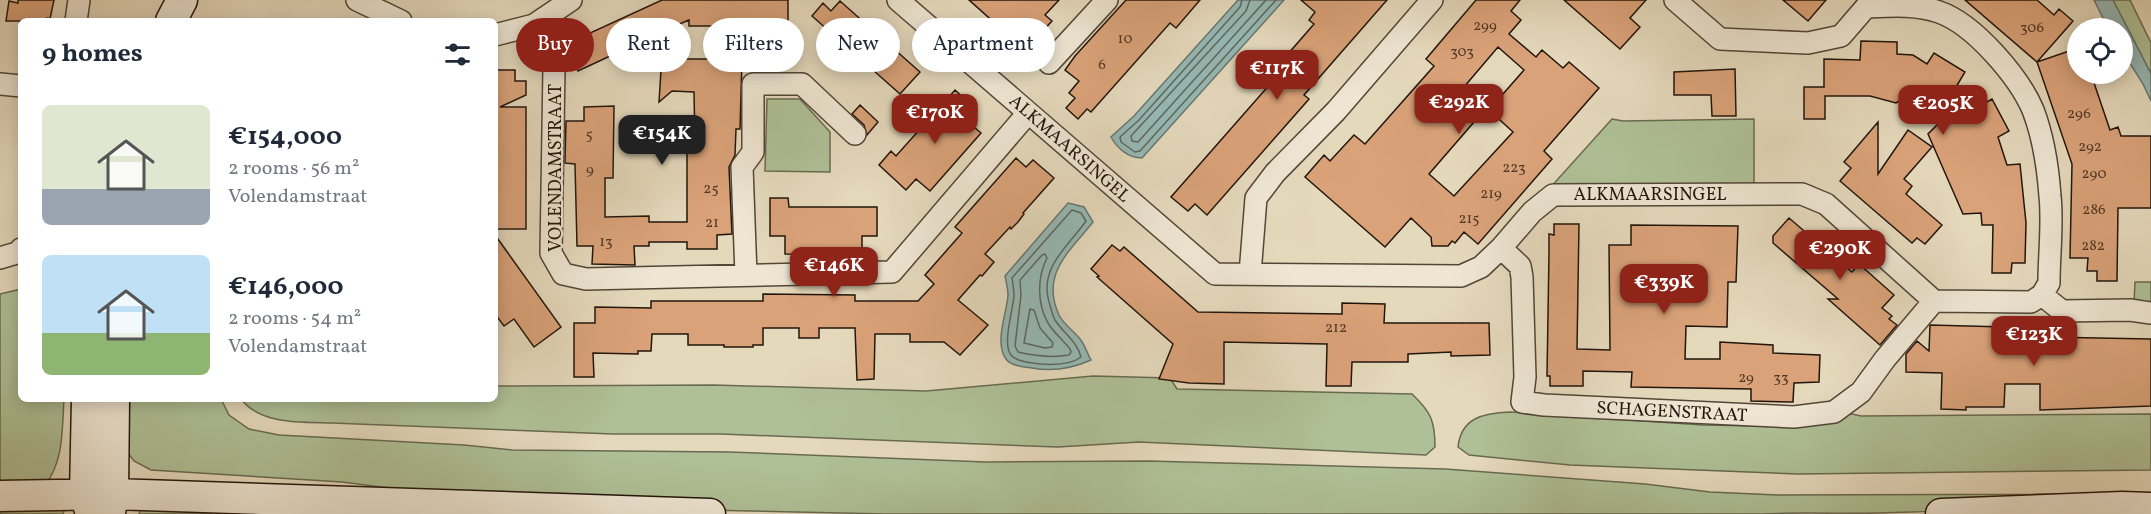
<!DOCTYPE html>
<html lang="en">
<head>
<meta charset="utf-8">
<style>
  body { margin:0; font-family:Vollkorn,serif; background:#f6f6f7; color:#1f2937; height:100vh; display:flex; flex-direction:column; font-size:22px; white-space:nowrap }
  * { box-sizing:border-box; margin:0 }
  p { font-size:20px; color:#747a83 }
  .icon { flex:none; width:33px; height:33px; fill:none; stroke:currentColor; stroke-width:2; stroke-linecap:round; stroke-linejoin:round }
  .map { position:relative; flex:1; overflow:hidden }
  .sheet { position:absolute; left:18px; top:18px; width:480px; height:384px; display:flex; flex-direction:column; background:#fff; border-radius:9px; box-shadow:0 3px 15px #0003 }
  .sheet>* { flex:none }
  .banner { position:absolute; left:516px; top:18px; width:570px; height:54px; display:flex; gap:12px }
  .tools { position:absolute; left:2067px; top:18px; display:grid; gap:12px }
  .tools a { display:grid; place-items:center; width:66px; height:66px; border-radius:50%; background:#fff; box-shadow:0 3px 15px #0003; font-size:30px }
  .price { position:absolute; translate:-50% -51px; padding:0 14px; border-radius:12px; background:#8f2418; color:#fff; font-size:20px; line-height:39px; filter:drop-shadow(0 2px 3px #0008) }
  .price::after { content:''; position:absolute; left:50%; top:36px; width:18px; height:14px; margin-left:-9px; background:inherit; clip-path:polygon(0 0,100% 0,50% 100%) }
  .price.current { background:#222; color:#fff }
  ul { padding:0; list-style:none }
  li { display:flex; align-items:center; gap:18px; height:150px; padding:0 24px }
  li span { display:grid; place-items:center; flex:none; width:168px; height:120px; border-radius:9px; color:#555 }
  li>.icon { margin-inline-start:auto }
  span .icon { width:72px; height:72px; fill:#fffc; stroke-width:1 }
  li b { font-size:26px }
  h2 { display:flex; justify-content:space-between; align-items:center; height:72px; padding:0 24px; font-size:26px }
  .pill { padding:0 21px; border-radius:27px; background:#fff; box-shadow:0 3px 15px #0003; font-size:21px; line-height:54px }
  .pill.current { background:#8f2418; color:#fff }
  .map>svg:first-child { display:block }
</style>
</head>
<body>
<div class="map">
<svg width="2151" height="514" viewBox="0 0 2151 514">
  <rect width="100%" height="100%" fill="#e5d9bc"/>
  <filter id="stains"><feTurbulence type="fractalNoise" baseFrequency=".00333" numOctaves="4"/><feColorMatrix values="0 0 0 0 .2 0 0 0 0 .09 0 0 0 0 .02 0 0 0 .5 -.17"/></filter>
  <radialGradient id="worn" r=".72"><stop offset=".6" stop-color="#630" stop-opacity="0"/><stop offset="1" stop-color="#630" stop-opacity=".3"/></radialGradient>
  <path fill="#afc096" stroke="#686a51" stroke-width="1.5" d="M2113,0H2130L2151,43V74Z
    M767,99H800L830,132V172L765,171Z
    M1612,119L1623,121L1754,119V190L1549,189Z
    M2135,282H2151V308L2134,303Z
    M21,289V399H64C62,429 64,461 45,485L0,490V294Z
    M1093,376L1170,378L1177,389L1412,394C1431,412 1435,421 1435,447L1426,455L1139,442L1058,447L721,434H613L332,423C302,422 261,425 241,399H495V386L714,385L926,391Z
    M122,399H221L229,415L249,429L279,435L464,445L512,450L729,452L986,462L1148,461L1445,469L1645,484L1710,492L1777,495L2151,494C2060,505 1968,511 1877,513C1839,514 1801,512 1762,514H886L701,510L483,500L342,482L151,470L134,461L125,449Z
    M1510,412L1703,425L1761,426L1822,419L1843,412L1861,416L2151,414V470L1798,474L1570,465L1469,455L1458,447C1461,418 1483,413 1510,412Z
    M56,506L64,511L63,514H0V507Z
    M141,508L295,514H139Z"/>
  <path fill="#96b9b5" stroke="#687771" stroke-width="1.5" d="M1238,0H1284L1142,158C1128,158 1117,148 1111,137L1134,116Z
    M2094,0H2113L2151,74V101L2143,84L2123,52L2122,28H2108Z
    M1068,203L1084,207L1093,222C1070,251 1040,274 1059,315C1063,324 1074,331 1080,339C1085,345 1087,353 1091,360C1071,369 1053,372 1032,368C1023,367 1011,366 1006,359C994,342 1007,313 1008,295C1008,288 1006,282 1005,276Z"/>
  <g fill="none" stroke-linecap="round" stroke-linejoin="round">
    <path stroke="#5c6760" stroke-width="1.5" d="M1242,0L1240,7L1139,120L1120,137L1121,142L1135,152L1140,151L1276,0
      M1250,0L1246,11L1131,136L1132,141L1138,142L1266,0
      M1072,210L1081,213L1086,221C1068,247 1039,267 1049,302C1051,307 1052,315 1055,320C1063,333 1077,341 1081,357C1071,365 1055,365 1041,364C1033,363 1016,362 1011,355C1002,344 1013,310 1014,296C1014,290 1013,284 1012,278Z
      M1045,254L1047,258C1037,277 1037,304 1048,323C1053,332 1063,340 1070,349L1071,352L1069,355C1052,358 1035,356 1018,352L1015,346L1021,295L1020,280L1042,255Z
      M1030,309L1034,310L1040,328L1053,343L1052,347L1045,348L1024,343Z"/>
  </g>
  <path fill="#daa279" stroke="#22150c" stroke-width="1.5" fill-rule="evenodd" d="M18,0H54L50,19L47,18L46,21H6L9,1L18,3Z
    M662,0H788V26H689V20L675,26H667L668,29L578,71L566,44Z
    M969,0H1059L1045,15L1052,21L1025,50Z
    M1126,0H1200L1176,28L1170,23L1091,112L1087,109L1078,119L1066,108L1075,98L1069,93L1079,81L1065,70L1075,56Z
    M1301,0H1387L1304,95L1309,99L1207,215L1195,204L1188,211L1171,197L1286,66L1281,62L1314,24L1309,20L1315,12Z
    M1476,0H1520L1511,11L1521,20L1509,34L1536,57L1542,50L1563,68L1569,62L1599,88L1544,151L1552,159L1478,244L1464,232L1455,243L1452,241L1448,246H1432L1431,237L1411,218L1385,247L1305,177L1324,155L1330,161L1354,135L1365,144L1434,66L1426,59ZM1498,47L1524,70L1489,110L1513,132L1454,196L1429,174L1487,107L1464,87Z
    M1564,0H1646L1630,18L1640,27L1620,49Z
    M1783,0H1826L1808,21Z
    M1965,0H2037L2054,15L2059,9L2073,21L2037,62Z
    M840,1L920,72L900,94L812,16L823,3L831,11Z
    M1861,41L1897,42V54L1913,55L1927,64L1934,53L1965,72L1956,87L1976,108L1992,99L2009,131L1998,137L2007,165L2020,164L2026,223L2025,263H2012L2011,273H1992L1993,225H1982L1981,213L1963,214L1928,134L1948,114L1923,87L1896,103L1870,96H1825V119H1804V87H1824V59L1860,60Z
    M2078,48V74H2091L2110,130L2118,127L2121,136H2151V208H2118L2117,281H2097V271H2087L2088,258H2070L2072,164L2037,62Z
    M686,59H742L740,129H736L735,155L729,167L732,234L717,235V249H687V242H649V246H634L635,265L592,264L593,246H577L575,164L565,163L566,121H584V107L614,106L613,178H605V217L649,216V222H687V143H695L694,92L672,91L659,102L661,70Z
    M1735,69L1736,116H1712L1711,95H1674V72Z
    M495,70H515V81H526V95L500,107H526V229H495Z
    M955,90L977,110L967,121L981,133L930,191L916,179L906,190L879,165L891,151L896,156Z
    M860,105L878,122L867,135L864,125L852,114Z
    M1878,122V174L1908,130L1932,147L1904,179L1912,186L1906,194L1942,225L1925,244L1917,238L1912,243L1840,181L1851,168L1844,162Z
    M1016,158L1026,167L1033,160L1054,178L1023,213L1024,214L1018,222L1011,229L1010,227L985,254L994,262L982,276L980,275L958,300L988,325L960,355L944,342H910V334H875L874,379L857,380L855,328H819V338H799V328H763V345H753V347H724V345H688V334H652L651,351H638V354L593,353L594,377H574V323H595V307L651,308V301H763V294L855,295V301H918L934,284L925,275L962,233L955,227Z
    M770,198H788L789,207H877V236H862V255L785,254V236H770Z
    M1789,218L1852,272L1859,264L1894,295L1882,308L1892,316L1889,319L1897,325L1880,345L1828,299H1838L1773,243V236Z
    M1554,224H1579L1577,349L1610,350L1609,245H1631V225L1738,226L1736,282H1728L1727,327L1686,326L1685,359H1720V342L1773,345V353L1820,355L1819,382L1794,383L1793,402L1751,401V389L1631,387L1632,372L1583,371V386H1550V376H1547L1549,253V234L1554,235Z
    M495,235L561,327L534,347L514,319L504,326L495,314Z
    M1112,245L1120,251L1124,247L1198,312L1342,314V303L1385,304L1384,323H1489L1490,355L1451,356V352L1408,354V362H1352L1351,386H1326L1327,344L1224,342V384L1189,383L1159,379L1173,344L1097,277L1099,276L1091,269Z
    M1930,325L2046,328V337L2151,339V406L2040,410V384H2005L2004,407H1966V410L1941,409L1942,373L1906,372V354L1917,341L1929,351Z"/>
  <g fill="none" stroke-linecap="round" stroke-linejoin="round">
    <defs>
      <path id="street" d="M357,0L401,21
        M898,0L1215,274L1461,276L1481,267L1501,248L1532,212L1553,195L1802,194L1826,204L1934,301L2031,302L2042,295L2049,283C2049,254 2053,224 2050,196C2048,168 2043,136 2033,110C2019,77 1974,24 1939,12C1917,4 1890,6 1866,7L1841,36L1808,43L1720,39L1675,0
        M76,21L79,0
        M534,25L554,68L551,253L563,274L586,279L892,272L1028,113
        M495,35L534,25L571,0
        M1049,63L1107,0
        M0,84L21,86
        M1501,248L1520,266L1522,277L1525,377L1522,402L1544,405L1794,417L1834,412L1861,392L1885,359L1934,301
        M0,258L20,252L21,249
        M1250,274L1256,198L1275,173L1336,111L1432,0
        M746,275L742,167L753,152V84H802L855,134
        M2042,295L2062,311L2130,310L2151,313"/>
      <path id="secondary" d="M171,21L182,0
        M87,399L85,494L91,514
        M0,496L113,494L710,514
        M110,513L113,494L114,399
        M1941,514L2122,507L2151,508"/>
    </defs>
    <use href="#street" stroke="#534638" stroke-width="24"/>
    <use href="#secondary" stroke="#22150c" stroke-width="33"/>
    <use href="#street" stroke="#eee6d3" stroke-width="21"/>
    <use href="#secondary" stroke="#eee6d3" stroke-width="30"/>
  </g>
  <g text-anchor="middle" stroke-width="4.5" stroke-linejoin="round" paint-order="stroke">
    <g font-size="15" fill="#503827">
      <text x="1485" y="30">299</text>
      <text x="2032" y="32">306</text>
      <text x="1125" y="43">10</text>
      <text x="1462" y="56">303</text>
      <text x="1102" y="69">6</text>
      <text x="2079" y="118">296</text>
      <text x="589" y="139">5</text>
      <text x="2090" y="151">292</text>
      <text x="1514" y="172">223</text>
      <text x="590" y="174">9</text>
      <text x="2094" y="178">290</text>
      <text x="711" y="193">25</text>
      <text x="1491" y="198">219</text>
      <text x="2094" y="214">286</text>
      <text x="1469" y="223">215</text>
      <text x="712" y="227">21</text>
      <text x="606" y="246">13</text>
      <text x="2093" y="250">282</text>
      <text x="1336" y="332">212</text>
      <text x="1746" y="382">29</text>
      <text x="1781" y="382">33</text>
    </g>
    <g font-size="18" fill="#22150c" stroke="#eee6d3">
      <text transform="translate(1070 148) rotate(41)" y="6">ALKMAARSINGEL</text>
      <text transform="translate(555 168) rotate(-90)" y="6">VOLENDAMSTRAAT</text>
      <text x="1650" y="200">ALKMAARSINGEL</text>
      <text transform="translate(1672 411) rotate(3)" y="6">SCHAGENSTRAAT</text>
    </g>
  </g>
  <rect width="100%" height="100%" filter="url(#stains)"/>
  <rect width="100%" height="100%" fill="url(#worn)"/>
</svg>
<div class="tools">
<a><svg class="icon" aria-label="locate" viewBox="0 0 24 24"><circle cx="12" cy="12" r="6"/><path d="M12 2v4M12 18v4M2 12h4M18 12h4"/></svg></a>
</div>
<b class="price" style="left:1277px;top:101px">€117K</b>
<b class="price" style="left:1459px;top:135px">€292K</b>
<b class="price" style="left:1943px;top:136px">€205K</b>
<b class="price" style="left:935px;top:145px">€170K</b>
<b class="price current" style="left:662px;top:166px">€154K</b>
<b class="price" style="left:1840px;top:281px">€290K</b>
<b class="price" style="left:834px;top:298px">€146K</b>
<b class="price" style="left:1664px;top:315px">€339K</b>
<b class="price" style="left:2034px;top:367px">€123K</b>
<div class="banner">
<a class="pill current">Buy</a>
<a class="pill">Rent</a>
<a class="pill">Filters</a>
<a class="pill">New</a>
<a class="pill">Apartment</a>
</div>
<section class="sheet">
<h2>9 homes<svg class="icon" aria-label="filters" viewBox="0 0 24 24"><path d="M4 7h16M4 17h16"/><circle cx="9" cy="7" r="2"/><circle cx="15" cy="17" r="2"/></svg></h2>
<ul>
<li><span style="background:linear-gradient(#dfe7d0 70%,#9aa5b1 0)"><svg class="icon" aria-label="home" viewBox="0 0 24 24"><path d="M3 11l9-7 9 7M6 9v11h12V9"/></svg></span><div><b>€154,000</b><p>2 rooms · 56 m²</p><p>Volendamstraat</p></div></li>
<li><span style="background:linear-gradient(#bfe0f5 65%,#8fb573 0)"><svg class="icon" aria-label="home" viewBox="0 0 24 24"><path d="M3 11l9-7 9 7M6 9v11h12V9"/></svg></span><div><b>€146,000</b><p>2 rooms · 54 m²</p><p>Volendamstraat</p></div></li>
</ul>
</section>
</div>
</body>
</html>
